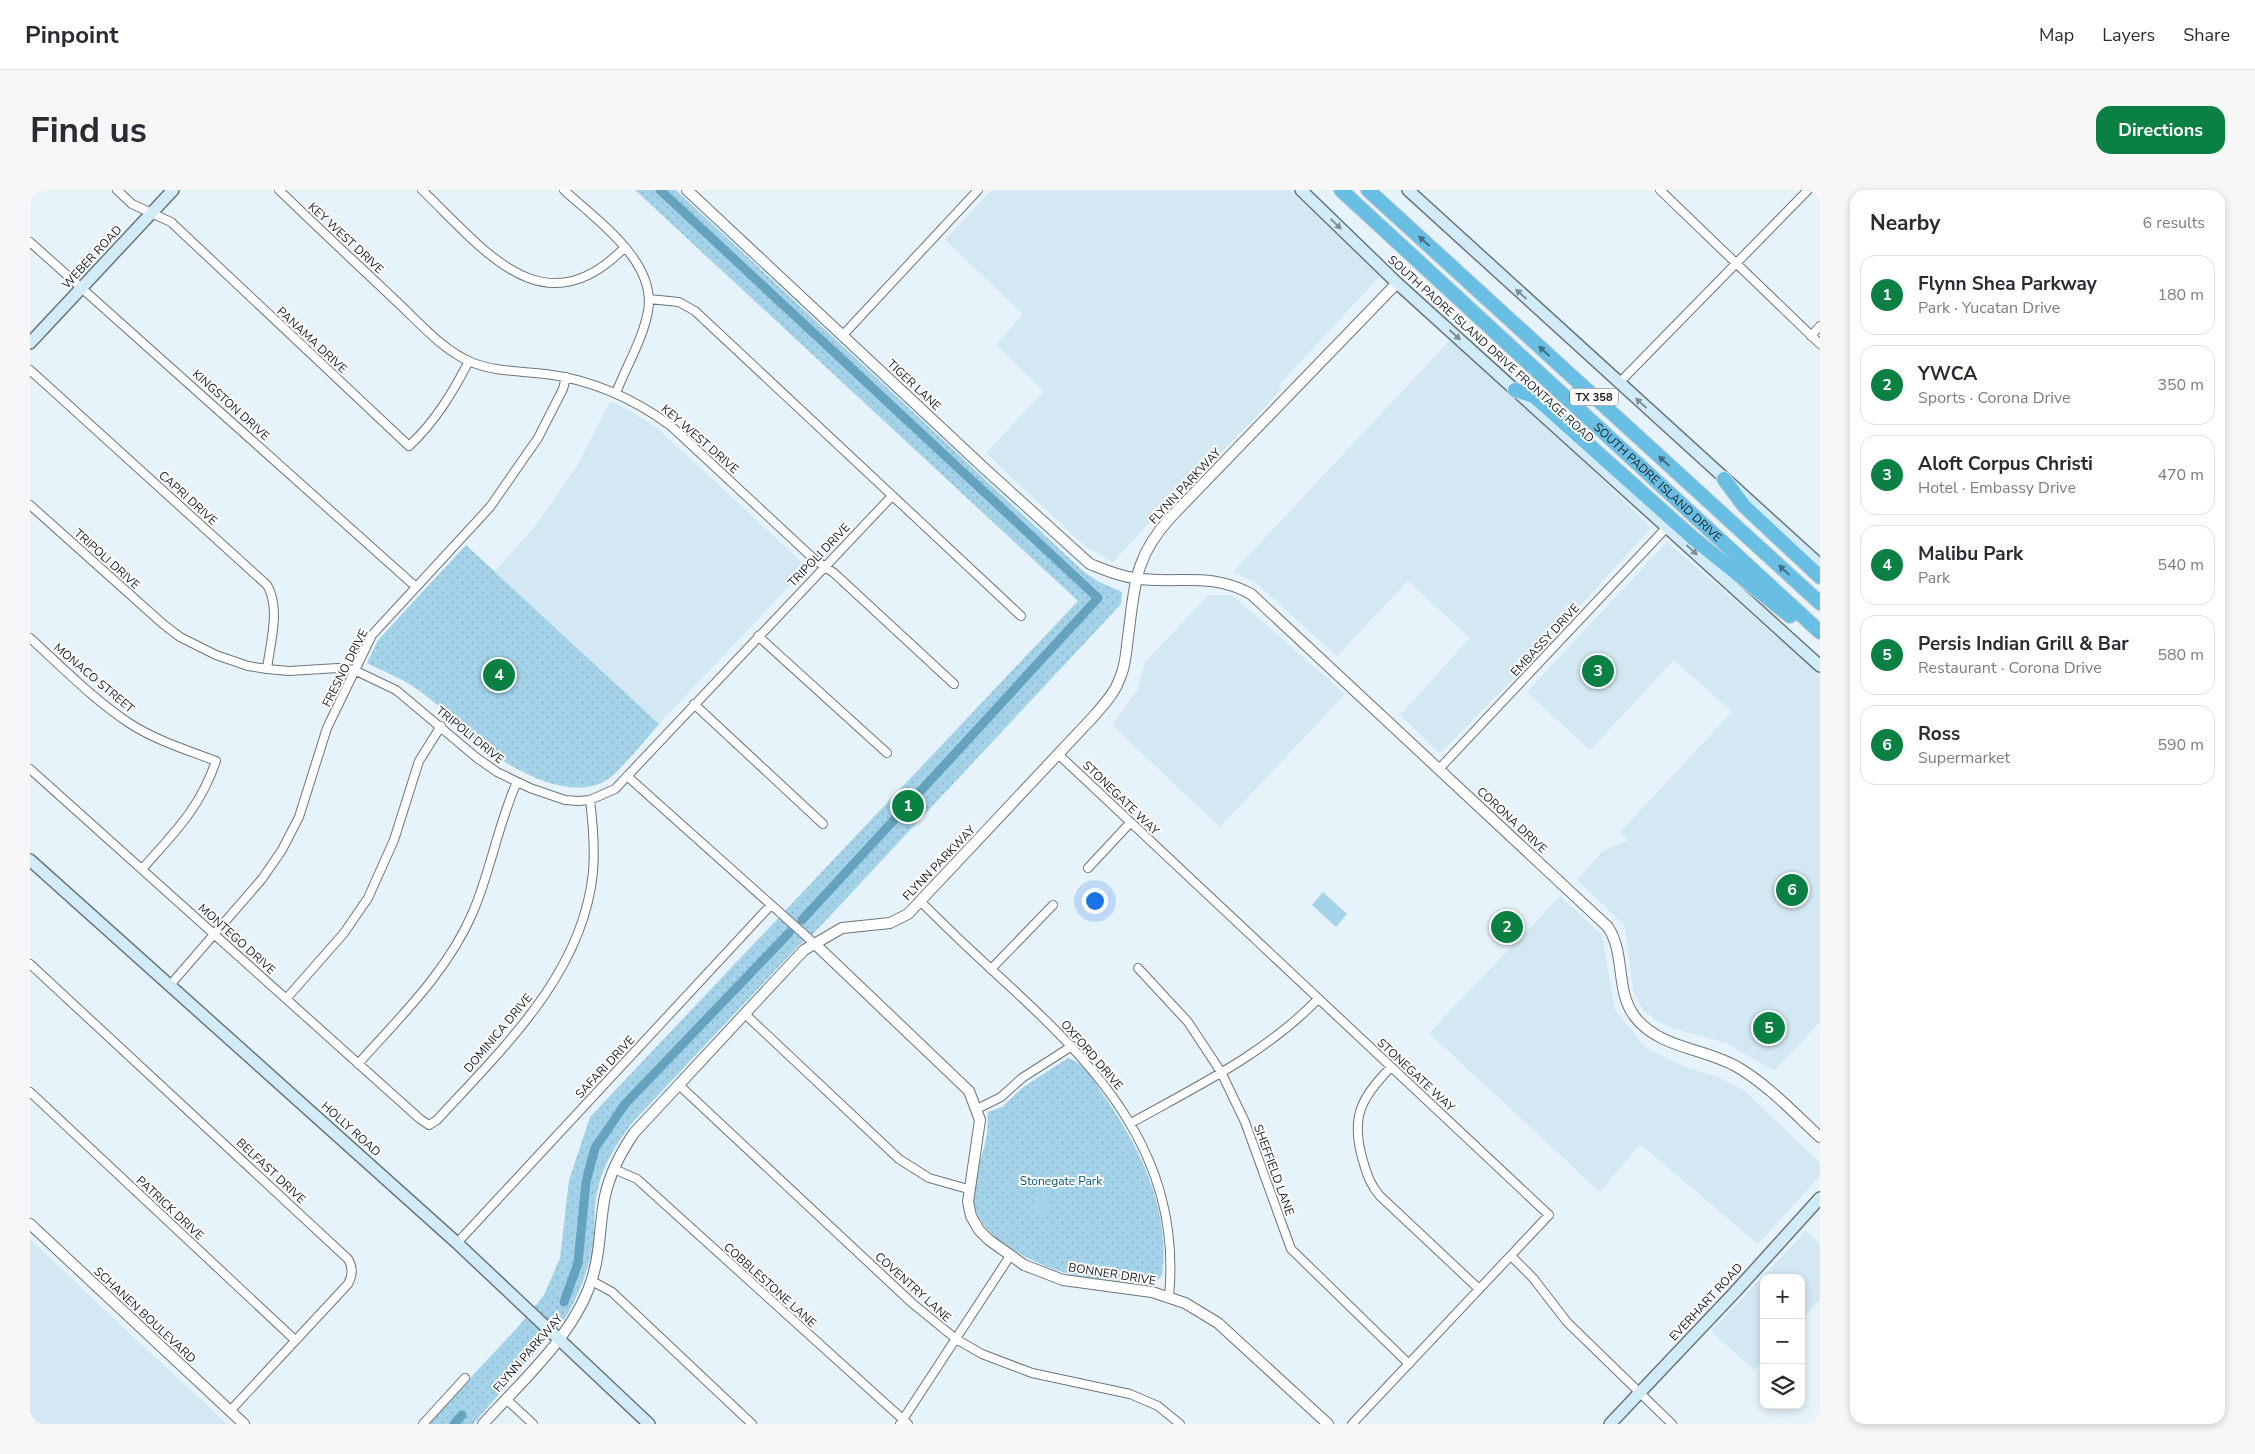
<!DOCTYPE html>
<html lang="en">
<head>
<meta charset="utf-8">
<style>
  body { margin:0; font-family:"Nunito Sans",sans-serif; background:#f7f7f7; color:#2b2b33 }
  .controls { position:absolute; right:15px; bottom:15px; display:grid; overflow:hidden; border-radius:10px; box-shadow:0 2px 8px #0003 }
  .controls button { width:45px; height:45px; display:grid; place-items:center; padding:0; border:0; border-bottom:1px solid #e1e1e2; background:#fff; color:#2b2b33; font:25px sans-serif }
  .you { position:absolute; left:1064px; top:710px; width:18px; height:18px; margin:-12px; border:4px solid #fff; border-radius:50%; background:#1a73e8; box-shadow:0 0 0 8px #1a73e833 }
  .badge { display:grid; place-items:center; width:32px; height:32px; border-radius:50%; background:#0b8043; color:#fff; font-size:16px; font-weight:700 }
  .pin { position:absolute; translate:-50% -50%; border:2px solid #fff; box-shadow:0 1px 5px #0006 }
  .list { margin:0; padding:0; list-style:none }
  h2 { display:flex; justify-content:space-between; align-items:center; height:65px; margin:0; padding:0 20px; font-size:21px }
  h2 small { font-size:16px; font-weight:400; color:#7c7c81 }
  .list li { display:grid; grid-template-columns:32px 1fr auto; gap:15px; align-items:center; box-sizing:border-box; height:80px; margin:0 10px 10px; padding:0 10px; border:1px solid #e1e1e2; border-radius:15px }
  .list b { display:block; font-size:19px; white-space:nowrap }
  .list p { margin:0; font-size:16px; white-space:nowrap; color:#7c7c81 }
  .list em { font-size:16px; font-style:normal; color:#7c7c81 }
  .icon { flex:none; width:28px; height:28px; fill:none; stroke:currentColor; stroke-width:2; stroke-linecap:round; stroke-linejoin:round }
  .map { position:relative; flex:none; width:1790px; height:1234px; overflow:hidden; border-radius:15px }
  header { display:flex; align-items:center; gap:30px; box-sizing:border-box; height:70px; padding:0 25px; background:#fff; border-bottom:1px solid #e1e1e2 }
  header strong { font-size:24px }
  nav { display:flex; gap:28px; margin-inline-start:auto; font-size:18px }
  .intro { display:flex; align-items:center; justify-content:space-between; box-sizing:border-box; height:120px; padding:0 30px }
  h1 { margin:0; font-size:35px }
  .button { padding:12px 22px; border-radius:15px; background:#0b8043; color:#fff; font-size:18px; font-weight:700 }
  main { display:flex; gap:30px; padding:0 30px }
  aside { flex:1; background:#fff; border-radius:15px; box-shadow:0 2px 8px #0003 }
  .map>svg:first-child { display:block }
  .built { fill:#d3e8f2 }
  .grass { fill:url(#grass-dots) }
  .pitch { fill:#a4d3e9 }
  .lines { fill:none; stroke-linecap:round; stroke-linejoin:round }
  .canal { stroke:#65a2bd; stroke-width:9 }
  .minor-casing { stroke:#6a767b; stroke-width:10 }
  .tertiary-casing { stroke:#6a767b; stroke-width:12 }
  .secondary-casing { stroke:#6a767b; stroke-width:14 }
  .motorway-casing { stroke:#d1d2d3; stroke-width:16 }
  .minor { stroke:#fff; stroke-width:8 }
  .tertiary { stroke:#fff; stroke-width:10 }
  .secondary { stroke:#d2ecf7; stroke-width:11 }
  .motorway { stroke:#68bee3; stroke-width:14 }
  .oneway { fill:#7f8f97 }
  .oneway2 { fill:#416e82 }
  .labels { text-anchor:middle; dominant-baseline:central; stroke-width:4; stroke-linejoin:round; paint-order:stroke }
  .shield { fill:#fefefe; stroke:#5e6163; stroke-width:1 }
  .shield-label { font-size:11px; font-weight:bold; fill:#1a1e21 }
  .street-label { font-size:12px; fill:#1a1e21; stroke:#fefefe }
  .park-label { font-size:12px; fill:#005772; stroke:#fefefe }
</style>
</head>
<body>
<header>
<strong>Pinpoint</strong>
<nav><a>Map</a><a>Layers</a><a>Share</a></nav>
</header>
<div class="intro"><h1>Find us</h1><a class="button">Directions</a></div>
<main>
<div class="map">
<svg width="1790" height="1234" viewBox="0 0 1790 1234">
  <defs>
    <pattern id="grass-dots" width="8" height="8" patternUnits="userSpaceOnUse" patternTransform="scale(1.25)"><rect width="8" height="8" fill="#a4d3e9"/><path d="M2 2h.1M6 6h.1" fill="none" stroke="#8db5c8" stroke-width="1.8" stroke-linecap="round"/></pattern>
  </defs>
  <rect width="100%" height="100%" fill="#e6f3fa"/>
  <path class="built" d="M962 0H1260L1350 86 1249 195 1251 198 1237 215 1144 312 1141 309 1083 372 1055 356 956 263 1014 201 966 155 993 124 915 50Z
    M1421 149 1520 238 1621 338 1484 488 1410 563 1370 525 1440 448 1378 391 1307 466 1226 393 1203 382Z
    M580 211 599 220 627 238 777 377 629 534 465 381 503 339 546 278Z
    M1637 352 1790 484V832L1744 881 1696 853 1645 839 1629 832 1613 820 1603 801 1595 736 1547 690 1573 661 1598 650 1590 642 1702 522 1644 470 1560 560 1497 502Z
    M1179 405H1202L1315 504 1190 637 1082 535 1107 501 1115 472Z
    M1530 706 1572 745 1585 820 1616 858 1652 876 1690 888 1715 901 1790 973V986L1728 1054 1610 954 1570 1002 1399 843Z
    M1776 1041 1790 1054V1110L1771 1130V1088H1734V1170L1724 1180 1681 1141Z
    M0 1049 84 1129 197 1234H0Z"/>
  <path class="grass" d="M605 0H646L1054 382 1069 392 1092 402 1091 414 784 743 769 755 602 933C587 953 574 973 568 998 564 1013 565 1028 564 1043 561 1074 551 1101 536 1127L443 1234H397L488 1137 514 1105 530 1068 539 990 560 927 1048 411Z
    M436 355 629 534C617 548 590 581 577 590 543 611 491 584 463 564 435 544 413 516 384 497 370 488 353 481 337 473L348 450Z
    M1038 868C1053 872 1064 891 1072 903 1109 955 1141 1019 1132 1085L1123 1095C1097 1091 1068 1091 1043 1085 1009 1076 954 1053 944 1015 939 993 954 966 957 944 958 937 957 929 958 922L972 917 992 898Z"/>
  <path class="pitch" d="M1293 702 1317 724 1306 737 1282 715Z
    M1015 996 1020 1024 1006 1026 1004 998Z"/>
  <g class="lines">
    <path class="canal" d="M630 0 1068 408 772 730
      M534 1112 548 1073 556 992 565 958 595 914 759 743
      M424 1234 432 1225"/>
    <defs>
      <path id="minor" d="M87 0 102 14 141 32 379 256C405 232 423 202 439 171
        M249 0C287 37 326 73 365 110 388 131 412 160 441 172 465 182 491 181 516 184 562 190 603 208 641 236L785 370 804 383 924 494
        M392 0C453 58 513 142 595 57
        M534 0C566 30 627 71 618 121 613 149 596 177 586 203
        M1630 0 1790 154
        M0 52 386 397
        M619 109 649 112 665 121 991 426
        M813 145 948 0
        M1781 146 1790 136
        M0 180 237 395C251 418 240 454 237 479
        M1589 193 1778 0
        M0 315 133 434 150 447 186 465 218 476 237 479 259 481 308 478 324 480 366 500 447 568 467 582 500 598 535 610 548 611 560 610 585 599 862 306
        M728 446 857 563
        M0 448C32 477 63 509 99 533 125 550 157 560 186 571 170 618 145 642 112 679
        M664 514 793 634
        M1029 565 1519 1025 1322 1234
        M0 579 390 929 399 935 407 930C472 859 553 784 563 682 565 658 563 634 560 610
        M1409 579 1637 337
        M597 586 785 754
        M1058 678 1100 633
        M891 712C914 735 938 758 962 780 1062 871 1153 960 1139 1107
        M0 774 318 1069C323 1077 323 1085 318 1094L200 1221
        M1108 778 1158 832 1191 882 1215 932 1261 1059 1379 1174
        M961 779 1023 715
        M141 794 232 689 252 660 269 627 297 538 342 445 460 317 508 248 533 199 536 187
        M256 809 314 743 338 708 364 650 389 571 411 536
        M715 824 869 969 899 988 938 999
        M328 874C370 827 418 781 443 722 461 680 468 634 487 592
        M1361 877C1331 908 1320 927 1333 971 1337 984 1340 995 1350 1006L1449 1099
        M649 895 882 1113 926 1149 952 1164 1002 1183 1100 1204 1128 1216 1150 1234
        M0 902 265 1150
        M947 919 971 907 992 888 1042 856
        M1101 933C1167 896 1235 864 1288 809
        M584 979 607 989 878 1234
        M427 1053 740 716
        M1481 1066 1503 1088 1537 1132 1642 1234
        M562 1091 582 1102 722 1234
        M476 1209 503 1234
        M393 1234 435 1188
        M870 1234 980 1066"/>
      <path id="tertiary" d="M657 0 954 278 1060 374C1075 380 1088 386 1104 388 1147 395 1179 381 1221 404L1578 737C1596 765 1585 801 1605 827 1630 859 1676 858 1709 878 1739 896 1765 924 1790 947
        M785 754 939 901 950 930 938 1012 941 1026 949 1040 959 1050 994 1075 1033 1090 1122 1102 1155 1113 1188 1133 1298 1234
        M0 1034 214 1234
        M453 1234C491 1192 543 1146 561 1092 571 1063 569 1035 575 1006 580 983 591 962 604 943L774 760 812 738 860 733 878 724 1064 526C1074 514 1085 503 1090 488 1096 475 1096 461 1098 447 1105 395 1104 367 1141 327L1367 93"/>
      <path id="secondary" d="M1271 0 1367 93 1790 476
        M1378 0 1790 375
        M0 153 143 0
        M0 670 427 1053 619 1234
        M1580 1234 1705 1102 1790 1008"/>
      <g id="motorway">
        <path id="s1" d="M1311 0 1790 442"/>
        <path d="M1338 0 1790 413"/>
        <path d="M1485 200 1504 206 1663 348 1760 426"/>
        <path d="M1694 289 1714 316 1790 387"/>
      </g>
    </defs>
    <use href="#minor" class="minor-casing"/>
    <use href="#tertiary" class="tertiary-casing"/>
    <use href="#secondary" class="secondary-casing"/>
    <use href="#motorway" class="motorway-casing"/>
    <use href="#minor" class="minor"/>
    <use href="#tertiary" class="tertiary"/>
    <use href="#secondary" class="secondary"/>
    <use href="#motorway" class="motorway"/>
  </g>
  <defs><path id="oneway-solid" d="M-6-.8H1V-3.2L6.5 0L1 3.2V.8H-6Z" transform="scale(1.25)"/></defs>
  <g class="oneway">
    <use href="#oneway-solid" transform="translate(1306 34) rotate(44)"/>
    <use href="#oneway-solid" transform="translate(1491 104) rotate(-138)"/>
    <use href="#oneway-solid" transform="translate(1425 145) rotate(42)"/>
    <use href="#oneway-solid" transform="translate(1611 213) rotate(-138)"/>
    <use href="#oneway-solid" transform="translate(1662 360) rotate(42)"/>
  </g>
  <g class="oneway2">
    <use href="#oneway-solid" transform="translate(1394 51) rotate(-138)"/>
    <use href="#oneway-solid" transform="translate(1514 161) rotate(-138)"/>
    <use href="#oneway-solid" transform="translate(1634 271) rotate(-138)"/>
    <use href="#oneway-solid" transform="translate(1754 380) rotate(-138)"/>
  </g>
  <g class="labels">
    <rect class="shield" x="1540" y="198.5" width="48" height="17" rx="4"/>
    <g class="shield-label">
      <text x="1564" y="207">TX 358</text>
    </g>
    <g class="street-label">
      <text transform="translate(316 48) rotate(43)">KEY WEST DRIVE</text>
      <text transform="translate(62 67) rotate(-47)">WEBER ROAD</text>
      <text transform="translate(282 150) rotate(43)">PANAMA DRIVE</text>
      <text transform="translate(1461 159) rotate(42)">SOUTH PADRE ISLAND DRIVE FRONTAGE ROAD</text>
      <text transform="translate(884 195) rotate(43)">TIGER LANE</text>
      <text transform="translate(201 215) rotate(42)">KINGSTON DRIVE</text>
      <text transform="translate(670 249) rotate(41)">KEY WEST DRIVE</text>
      <text stroke="none"><textPath href="#s1" startOffset="431">SOUTH PADRE ISLAND DRIVE</textPath></text>
      <text transform="translate(1155 296) rotate(-47)">FLYNN PARKWAY</text>
      <text transform="translate(158 308) rotate(42)">CAPRI DRIVE</text>
      <text transform="translate(789 365) rotate(-46)">TRIPOLI DRIVE</text>
      <text transform="translate(77 369) rotate(42)">TRIPOLI DRIVE</text>
      <text transform="translate(1515 450) rotate(-47)">EMBASSY DRIVE</text>
      <text transform="translate(315 478) rotate(-63)">FRESNO DRIVE</text>
      <text transform="translate(64 488) rotate(40)">MONACO STREET</text>
      <text transform="translate(440 545) rotate(39)">TRIPOLI DRIVE</text>
      <text transform="translate(1091 608) rotate(44)">STONEGATE WAY</text>
      <text transform="translate(1482 630) rotate(43)">CORONA DRIVE</text>
      <text transform="translate(909 673) rotate(-46)">FLYNN PARKWAY</text>
      <text transform="translate(207 749) rotate(42)">MONTEGO DRIVE</text>
      <text transform="translate(468 843) rotate(-50)">DOMINICA DRIVE</text>
      <text transform="translate(1062 865) rotate(49)">OXFORD DRIVE</text>
      <text transform="translate(575 877) rotate(-47)">SAFARI DRIVE</text>
      <text transform="translate(1386 885) rotate(43)">STONEGATE WAY</text>
      <text transform="translate(321 939) rotate(42)">HOLLY ROAD</text>
      <text transform="translate(1244 980) rotate(70)">SHEFFIELD LANE</text>
      <text transform="translate(241 981) rotate(43)">BELFAST DRIVE</text>
      <text transform="translate(140 1018) rotate(43)">PATRICK DRIVE</text>
      <text transform="translate(1082 1084) rotate(9)">BONNER DRIVE</text>
      <text transform="translate(740 1095) rotate(42)">COBBLESTONE LANE</text>
      <text transform="translate(883 1097) rotate(42)">COVENTRY LANE</text>
      <text transform="translate(1676 1112) rotate(-47)">EVERHART ROAD</text>
      <text transform="translate(115 1125) rotate(43)">SCHANEN BOULEVARD</text>
      <text transform="translate(498 1163) rotate(-49)">FLYNN PARKWAY</text>
    </g>
    <g class="park-label">
      <text x="1031" y="991">Stonegate Park</text>
    </g>
  </g>
</svg>
<div class="controls">
<button>+</button>
<button>−</button>
<button><svg class="icon" aria-label="layers" viewBox="0 0 24 24"><path d="M12 4l9 5-9 5-9-5zM3 14l9 5 9-5"/></svg></button>
</div>
<div class="you"></div>
<div class="pin badge" style="left:878px;top:616px">1</div>
<div class="pin badge" style="left:1477px;top:737px">2</div>
<div class="pin badge" style="left:1568px;top:481px">3</div>
<div class="pin badge" style="left:469px;top:485px">4</div>
<div class="pin badge" style="left:1739px;top:838px">5</div>
<div class="pin badge" style="left:1762px;top:700px">6</div>
</div>
<aside>
<h2>Nearby<small>6 results</small></h2>
<ul class="list">
<li><span class="badge">1</span><div><b>Flynn Shea Parkway</b><p>Park · Yucatan Drive</p></div><em>180 m</em></li>
<li><span class="badge">2</span><div><b>YWCA</b><p>Sports · Corona Drive</p></div><em>350 m</em></li>
<li><span class="badge">3</span><div><b>Aloft Corpus Christi</b><p>Hotel · Embassy Drive</p></div><em>470 m</em></li>
<li><span class="badge">4</span><div><b>Malibu Park</b><p>Park</p></div><em>540 m</em></li>
<li><span class="badge">5</span><div><b>Persis Indian Grill &amp; Bar</b><p>Restaurant · Corona Drive</p></div><em>580 m</em></li>
<li><span class="badge">6</span><div><b>Ross</b><p>Supermarket</p></div><em>590 m</em></li>
</ul>
</aside>
</main>
</body>
</html>
